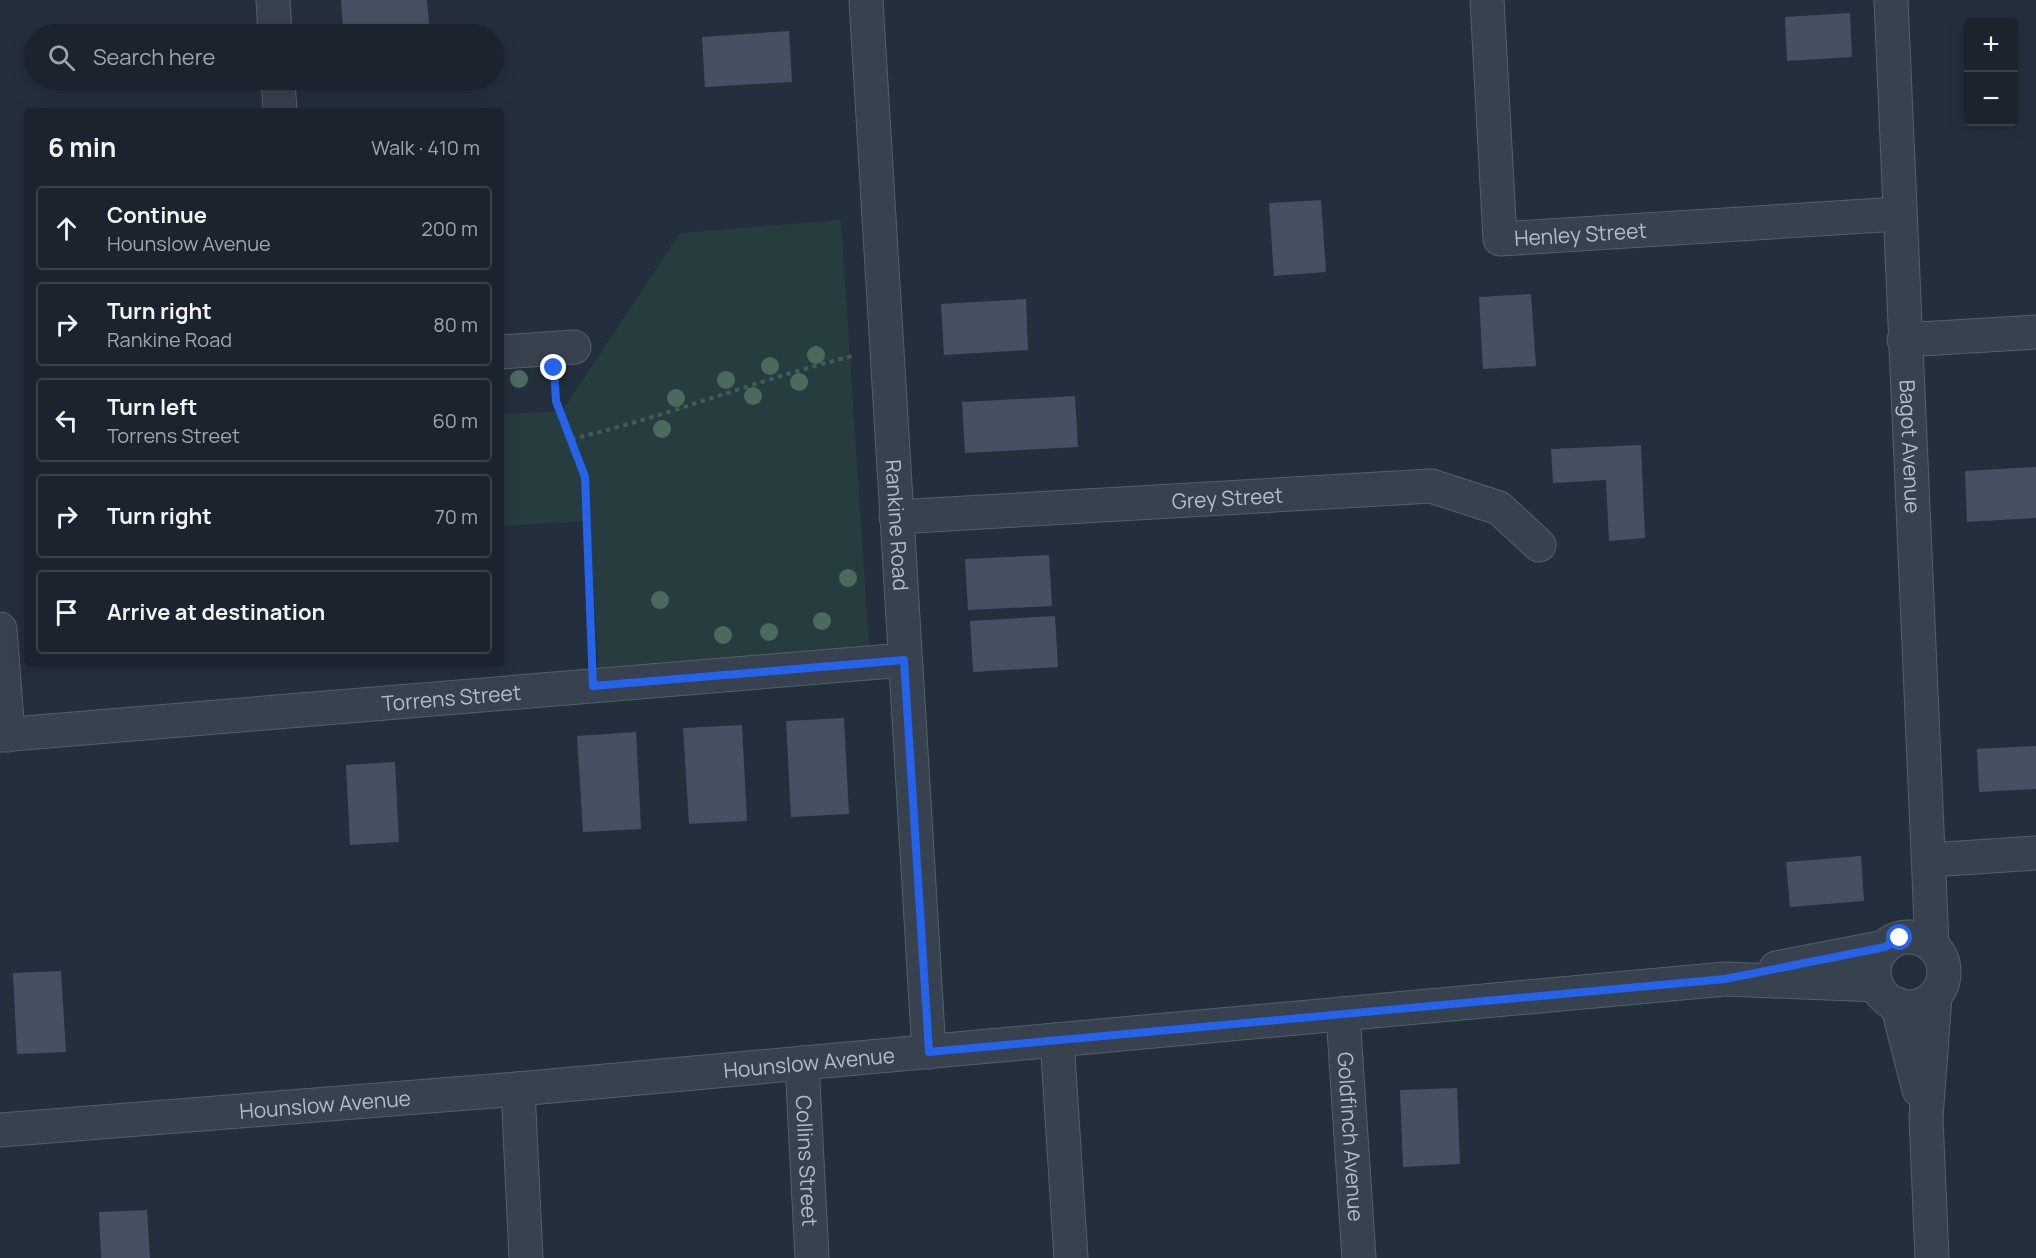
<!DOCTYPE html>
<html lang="en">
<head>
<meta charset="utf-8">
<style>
  body { margin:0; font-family:Manrope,sans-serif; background:#242b36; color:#f1f3f6 }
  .controls { position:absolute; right:18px; top:18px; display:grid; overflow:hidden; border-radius:6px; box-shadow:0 3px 15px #0003 }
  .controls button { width:54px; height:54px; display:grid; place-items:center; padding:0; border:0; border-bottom:2px solid #39404a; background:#1b232e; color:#f1f3f6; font:30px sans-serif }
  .stop { position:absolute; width:18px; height:18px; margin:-14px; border:4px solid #2563eb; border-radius:50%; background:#fff }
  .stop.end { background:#2563eb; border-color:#fff; box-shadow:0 2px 6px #0008 }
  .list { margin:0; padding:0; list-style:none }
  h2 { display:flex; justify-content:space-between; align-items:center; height:78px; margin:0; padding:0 24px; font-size:26px }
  h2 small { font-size:20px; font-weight:400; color:#a0a4aa }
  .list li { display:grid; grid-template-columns:39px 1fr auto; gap:18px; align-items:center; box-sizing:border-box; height:84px; margin:0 12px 12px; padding:0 12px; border:2px solid #39404a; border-radius:6px }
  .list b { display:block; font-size:22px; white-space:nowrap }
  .list p { margin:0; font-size:20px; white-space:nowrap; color:#a0a4aa }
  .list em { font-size:20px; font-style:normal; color:#a0a4aa }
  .icon { flex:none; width:33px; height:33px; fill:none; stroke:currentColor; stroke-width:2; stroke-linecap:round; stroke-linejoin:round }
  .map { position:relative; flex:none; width:2036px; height:1258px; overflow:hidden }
  .search { position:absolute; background:#1b232e; box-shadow:0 3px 15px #0003; left:24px; top:24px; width:480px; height:66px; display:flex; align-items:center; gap:15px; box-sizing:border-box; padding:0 21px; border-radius:33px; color:#a0a4aa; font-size:22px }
  .panel { position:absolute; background:#1b232e; box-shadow:0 3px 15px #0003; left:24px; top:108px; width:480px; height:558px; border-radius:6px }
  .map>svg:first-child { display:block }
  .green { fill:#263c3f }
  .building { fill:#455162 }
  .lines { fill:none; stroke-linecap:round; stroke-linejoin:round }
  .minor-casing { stroke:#565f6c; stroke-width:35 }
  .path { stroke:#44595c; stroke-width:4; stroke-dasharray:4.5 4.5; stroke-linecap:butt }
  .minor { stroke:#38414e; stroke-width:33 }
  .tree { fill:#4b6a5d }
  .route { stroke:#2563eb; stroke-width:8 }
  .labels { text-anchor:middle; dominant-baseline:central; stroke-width:6; stroke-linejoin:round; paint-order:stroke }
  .street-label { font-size:21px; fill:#b4bcc9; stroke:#1d2633 }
</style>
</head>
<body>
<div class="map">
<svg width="2036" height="1258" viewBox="0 0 2036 1258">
  <rect width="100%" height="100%" fill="#242f3e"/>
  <path class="green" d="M841 220 869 646 598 669 590 521 501 526V414L562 411 680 233Z"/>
  <path class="building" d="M341 0H427L429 24 343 29Z
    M1850 13 1852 57 1787 61 1785 17Z
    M789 31 792 82 705 87 702 37Z
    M1321 200 1326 272 1274 276 1269 203Z
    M1531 294 1536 366 1483 369 1479 297Z
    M1026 299 1028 350 944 355 941 304Z
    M1075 396 1078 447 965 453 962 402Z
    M1641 445 1645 538 1609 541 1606 480 1553 483 1551 449Z
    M2036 467V518L1967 522 1965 471Z
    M1049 555 1052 606 968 610 965 559Z
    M1055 616 1058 667 973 672 970 621Z
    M844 718 849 814 791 817 786 721Z
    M742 725 747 821 689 824 683 728Z
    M636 732 641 829 583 832 577 736Z
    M2036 746V789L1979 792 1977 749Z
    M395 762 399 842 350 845 346 765Z
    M1861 856 1864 901 1790 907 1786 862Z
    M61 971 66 1052 17 1054 13 973Z
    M1457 1088 1460 1164 1403 1167 1400 1090Z
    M147 1210 150 1258H101L99 1212Z"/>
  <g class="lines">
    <defs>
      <g id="minor">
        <path d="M273 0 275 34"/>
        <path id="s1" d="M866 0 929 1052"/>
        <path id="s2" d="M1487 0 1500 239 1899 214"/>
        <path id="s3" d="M1891 0 1932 945"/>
        <path d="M278 80 280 111"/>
        <path d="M1904 340 2036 332"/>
        <path d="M501 352 574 347"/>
        <path id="s4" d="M896 517 1431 486 1499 508 1539 545"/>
        <path d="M0 629 8 735"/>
        <path id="s5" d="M0 735 904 660"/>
        <path d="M1930 860 2036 853"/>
        <circle cx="1909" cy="972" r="35"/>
        <path d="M1776 968 1885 947"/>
        <path d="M1897 1004 1919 1090"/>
        <path id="s6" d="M1343 1014 1359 1258"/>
        <path d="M1057 1040 1071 1258"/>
        <path id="s7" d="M802 1063 812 1258"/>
        <path d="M518 1089 526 1258"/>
        <path id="s8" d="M0 1130 518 1089 1725 979 1877 985"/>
        <path d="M1932 1258 1926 1118 1935 996"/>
      </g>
    </defs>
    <use href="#minor" class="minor-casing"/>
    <path class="path" d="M554 380 556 401 585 477 591 652
      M571 439C667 417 758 379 853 356"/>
    <use href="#minor" class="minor"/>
  </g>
  <g class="tree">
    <circle cx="816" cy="355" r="9"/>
    <circle cx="770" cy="366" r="9"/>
    <circle cx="519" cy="379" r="9"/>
    <circle cx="726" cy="380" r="9"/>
    <circle cx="799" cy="382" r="9"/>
    <circle cx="753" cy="396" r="9"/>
    <circle cx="676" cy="398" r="9"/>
    <circle cx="662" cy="429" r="9"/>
    <circle cx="848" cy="578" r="9"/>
    <circle cx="660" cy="600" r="9"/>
    <circle cx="822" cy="621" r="9"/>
    <circle cx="769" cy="632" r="9"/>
    <circle cx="723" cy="635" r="9"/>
  </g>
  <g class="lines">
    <path class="route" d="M554 368 556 401 585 477 593 686 904 660 929 1052 1725 979 1885 947 1900 938"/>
  </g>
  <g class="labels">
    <g class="street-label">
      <text stroke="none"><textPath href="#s2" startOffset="320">Henley Street</textPath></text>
      <text stroke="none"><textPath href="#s3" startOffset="447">Bagot Avenue</textPath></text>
      <text stroke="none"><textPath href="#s4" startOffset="332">Grey Street</textPath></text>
      <text stroke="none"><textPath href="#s1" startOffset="526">Rankine Road</textPath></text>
      <text stroke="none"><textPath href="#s5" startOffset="453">Torrens Street</textPath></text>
      <text stroke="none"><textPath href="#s8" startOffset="812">Hounslow Avenue</textPath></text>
      <text stroke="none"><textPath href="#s8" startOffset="326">Hounslow Avenue</textPath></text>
      <text stroke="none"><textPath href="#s6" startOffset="123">Goldfinch Avenue</textPath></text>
      <text stroke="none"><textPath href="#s7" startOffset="98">Collins Street</textPath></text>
    </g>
  </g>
</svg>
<div class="controls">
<button>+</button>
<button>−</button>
</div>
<div class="stop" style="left:1900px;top:938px"></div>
<div class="stop end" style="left:554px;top:368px"></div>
<div class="search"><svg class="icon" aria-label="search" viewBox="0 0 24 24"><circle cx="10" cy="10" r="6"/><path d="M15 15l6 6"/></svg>Search here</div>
<section class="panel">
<h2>6 min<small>Walk · 410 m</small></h2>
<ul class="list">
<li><svg class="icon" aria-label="ahead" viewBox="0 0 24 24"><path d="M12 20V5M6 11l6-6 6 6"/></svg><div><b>Continue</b><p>Hounslow Avenue</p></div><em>200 m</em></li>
<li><svg class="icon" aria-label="right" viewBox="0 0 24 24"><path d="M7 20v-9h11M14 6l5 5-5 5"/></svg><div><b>Turn right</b><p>Rankine Road</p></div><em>80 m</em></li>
<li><svg class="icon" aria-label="left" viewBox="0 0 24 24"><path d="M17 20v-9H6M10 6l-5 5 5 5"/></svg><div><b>Turn left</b><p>Torrens Street</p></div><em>60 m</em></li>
<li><svg class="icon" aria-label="right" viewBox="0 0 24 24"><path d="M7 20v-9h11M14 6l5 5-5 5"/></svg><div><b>Turn right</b></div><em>70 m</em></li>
<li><svg class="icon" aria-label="arrive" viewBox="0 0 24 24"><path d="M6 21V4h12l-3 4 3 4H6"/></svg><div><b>Arrive at destination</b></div></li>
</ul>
</section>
</div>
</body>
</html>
